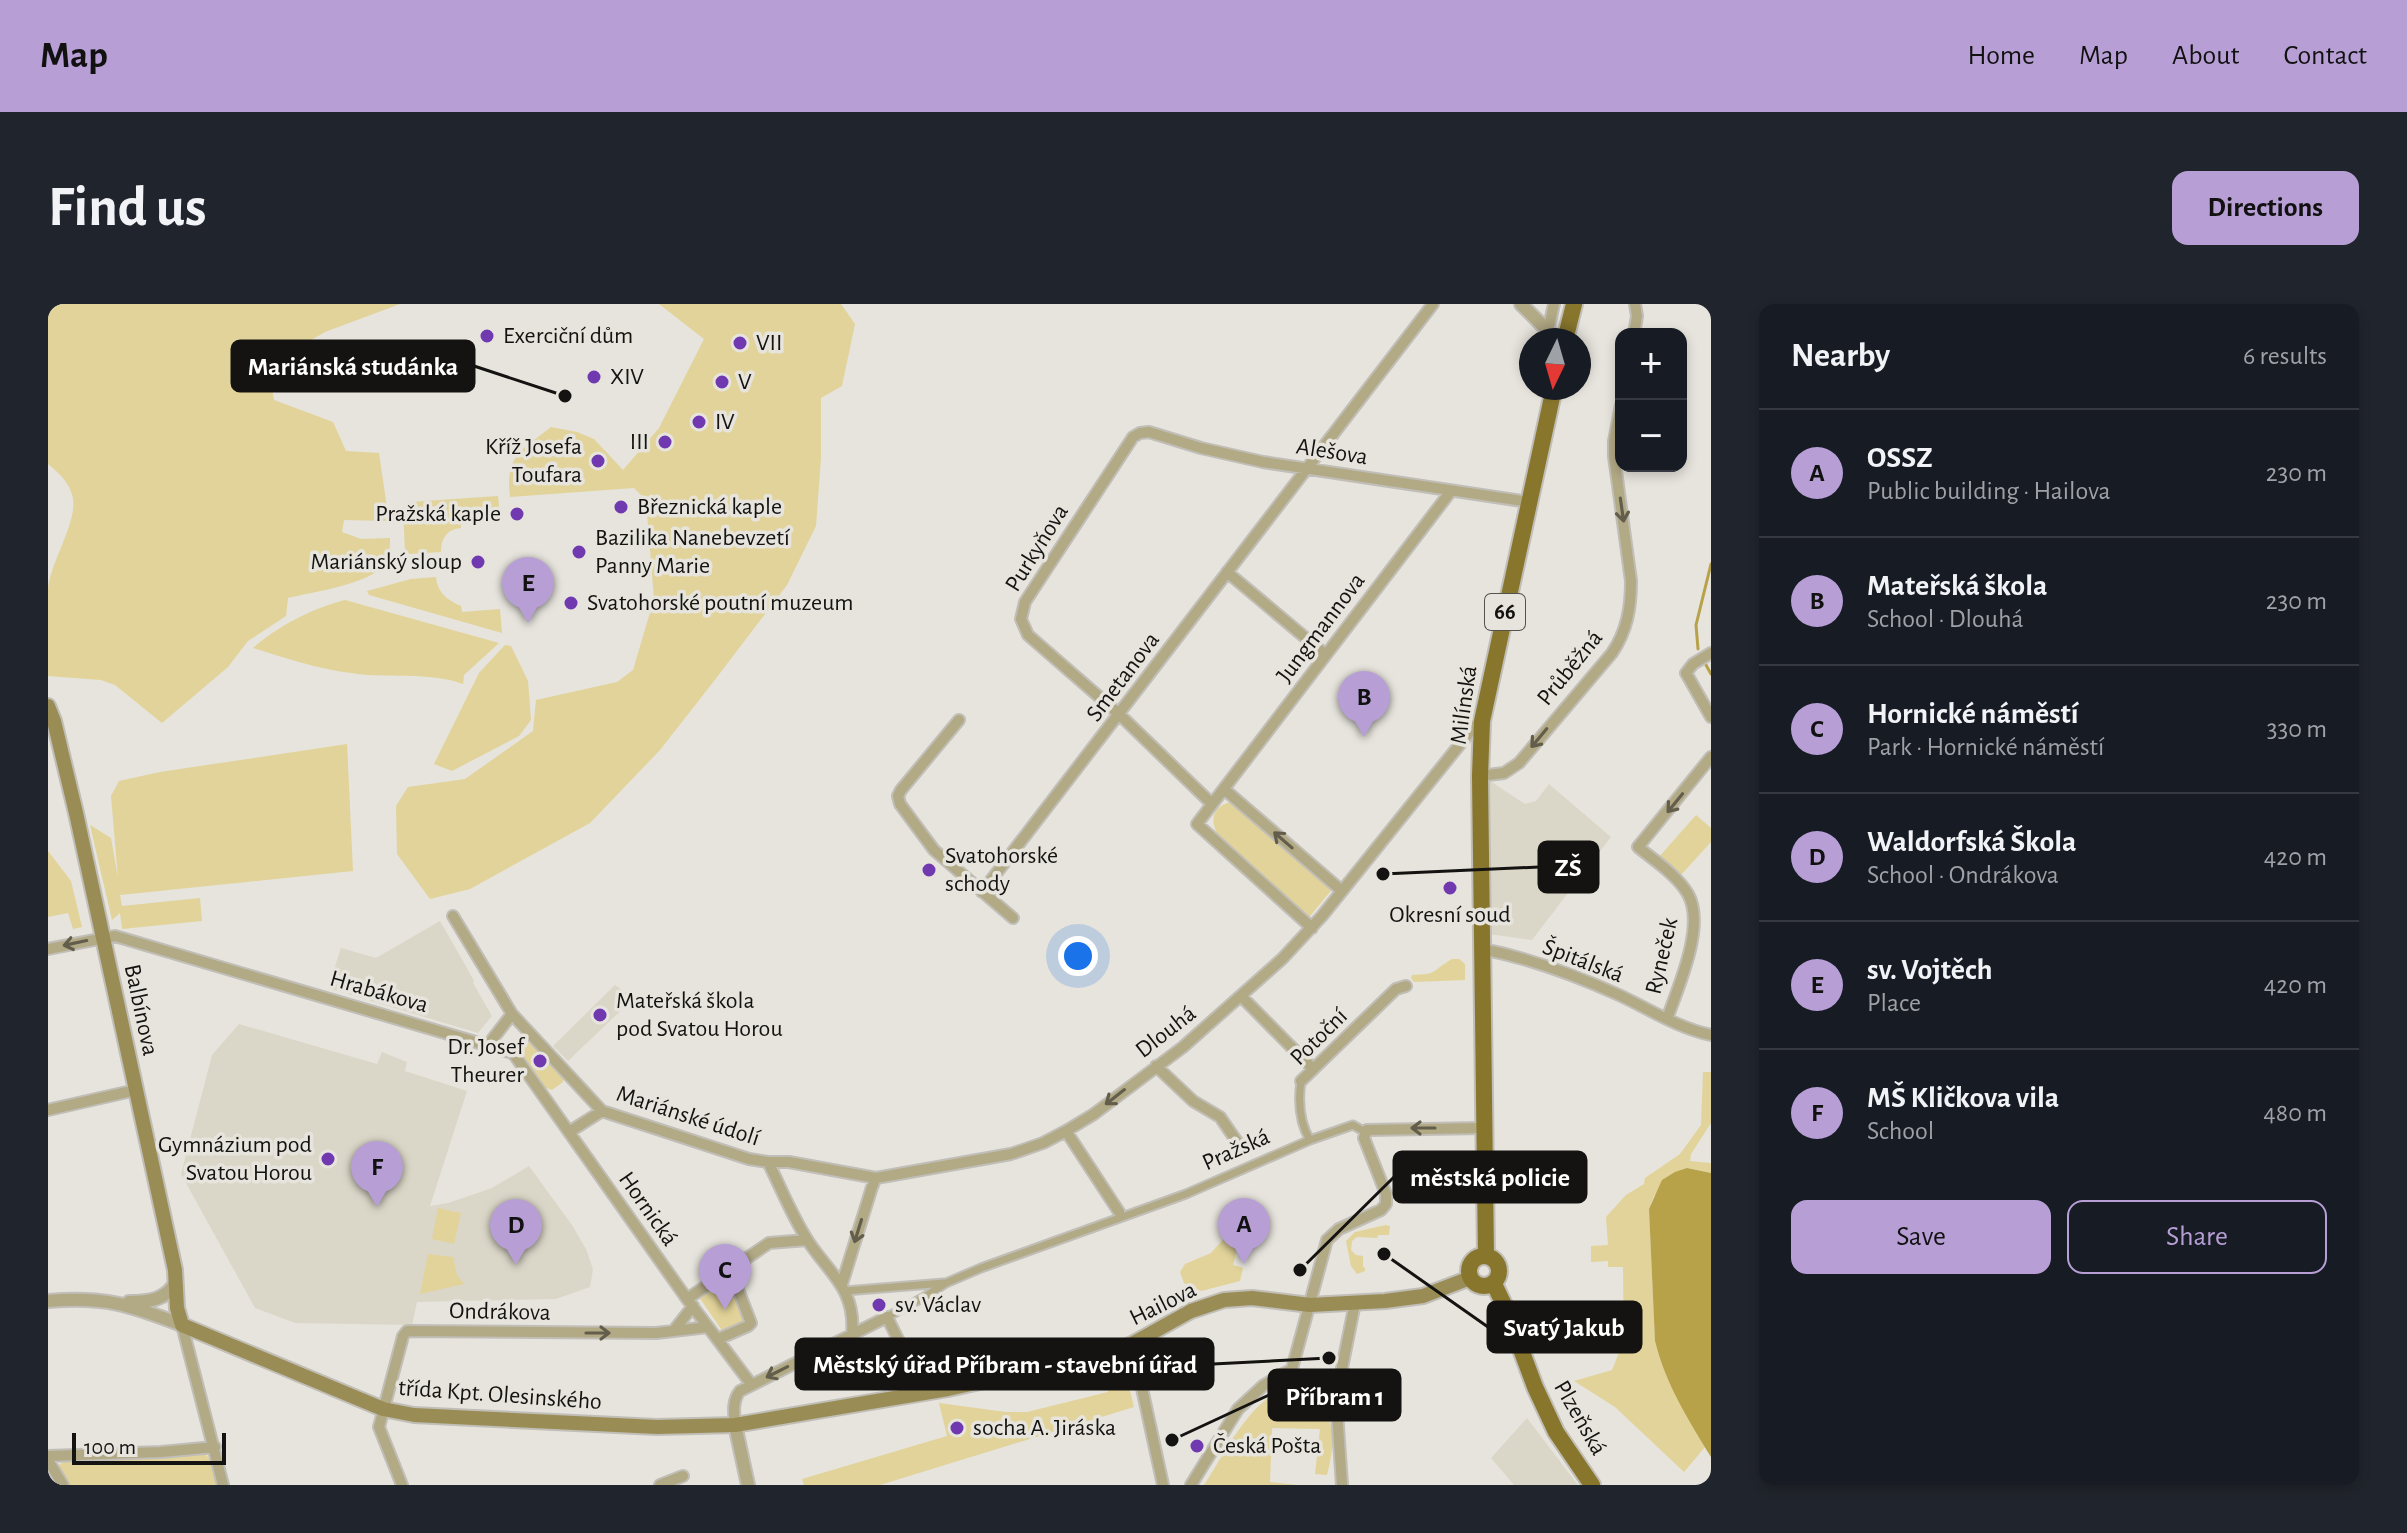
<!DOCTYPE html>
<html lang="en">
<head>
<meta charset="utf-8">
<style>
  body { margin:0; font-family:"Alegreya Sans",sans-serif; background:#20242c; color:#f1f3f6 }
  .controls { position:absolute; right:24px; top:24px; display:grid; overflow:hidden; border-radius:16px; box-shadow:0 4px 12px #0003 }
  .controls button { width:72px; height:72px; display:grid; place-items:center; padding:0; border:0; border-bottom:2px solid #363941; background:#171b24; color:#f1f3f6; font:40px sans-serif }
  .compass { position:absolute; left:1471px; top:24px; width:72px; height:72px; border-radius:50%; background:#171b24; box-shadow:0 4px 12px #0003; rotate:185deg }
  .scale { position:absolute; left:24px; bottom:20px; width:154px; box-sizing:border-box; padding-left:8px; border:4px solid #141311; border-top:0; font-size:22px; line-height:28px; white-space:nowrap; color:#141311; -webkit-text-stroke:6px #e6e4dc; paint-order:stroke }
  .you { position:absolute; left:1030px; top:652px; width:28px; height:28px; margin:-20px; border:6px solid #fff; border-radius:50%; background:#1a73e8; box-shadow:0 0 0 12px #1a73e833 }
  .badge { display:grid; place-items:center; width:52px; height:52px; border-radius:50%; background:#b79fd6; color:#111; font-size:26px; font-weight:700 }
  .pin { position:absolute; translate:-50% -66px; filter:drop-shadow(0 2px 4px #0008) }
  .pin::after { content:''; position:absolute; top:42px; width:28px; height:24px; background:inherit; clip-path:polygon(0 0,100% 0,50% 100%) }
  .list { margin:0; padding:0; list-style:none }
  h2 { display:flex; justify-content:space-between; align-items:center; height:104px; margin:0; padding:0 32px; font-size:34px }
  h2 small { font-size:26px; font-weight:400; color:#9ea1a6 }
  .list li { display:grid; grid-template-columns:52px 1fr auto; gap:24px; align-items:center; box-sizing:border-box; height:128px; padding:0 32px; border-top:2px solid #363941 }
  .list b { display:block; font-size:30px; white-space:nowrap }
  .list p { margin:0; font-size:26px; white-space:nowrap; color:#9ea1a6 }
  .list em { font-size:26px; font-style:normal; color:#9ea1a6 }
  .actions { display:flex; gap:16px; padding:24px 32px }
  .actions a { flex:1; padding:18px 0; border:2px solid #b79fd6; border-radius:16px; text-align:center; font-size:28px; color:#b79fd6 }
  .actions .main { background:#b79fd6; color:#111 }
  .map { position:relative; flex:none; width:1663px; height:1181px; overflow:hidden; border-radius:16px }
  header { display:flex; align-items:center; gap:48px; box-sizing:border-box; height:112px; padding:0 40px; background:#b79fd6; color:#111 }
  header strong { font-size:38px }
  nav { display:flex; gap:44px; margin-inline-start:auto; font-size:28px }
  .intro { display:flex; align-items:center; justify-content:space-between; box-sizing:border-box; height:192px; padding:0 48px }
  h1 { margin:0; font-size:56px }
  .button { padding:20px 36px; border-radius:16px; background:#b79fd6; color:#111; font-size:28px; font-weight:700 }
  main { display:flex; gap:48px; padding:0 48px }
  aside { flex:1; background:#171b24; border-radius:16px; box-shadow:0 4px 12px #0003 }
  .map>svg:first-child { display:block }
  .built { fill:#dbd7c8 }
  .green { fill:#e1d399 }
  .water { fill:#b7a149 }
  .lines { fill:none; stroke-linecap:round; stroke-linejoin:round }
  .stream { stroke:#b7a149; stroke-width:3 }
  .pedestrian-casing { stroke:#c0beb7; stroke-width:11 }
  .minor-casing { stroke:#c0beb7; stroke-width:14 }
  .tertiary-casing { stroke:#c0beb7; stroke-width:16 }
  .secondary-casing { stroke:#c0beb7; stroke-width:18 }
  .primary-casing { stroke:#c0beb7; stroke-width:20 }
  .pedestrian { stroke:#b2a985; stroke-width:7 }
  .minor { stroke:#b2a985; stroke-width:10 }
  .tertiary { stroke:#b2a985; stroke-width:12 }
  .secondary { stroke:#9a8c55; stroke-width:14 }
  .primary { stroke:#88762d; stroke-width:16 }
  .oneway { stroke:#635e4b }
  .poi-dot { fill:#7039b0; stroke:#e6e4dc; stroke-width:3 }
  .labels { text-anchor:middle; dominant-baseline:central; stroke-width:7; stroke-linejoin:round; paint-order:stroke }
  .shield { fill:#e6e4dc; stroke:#53524e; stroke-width:2 }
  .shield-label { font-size:22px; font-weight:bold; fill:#141311 }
  .poi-label { font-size:24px; fill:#141311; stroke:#e6e4dc; text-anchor:start }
  .street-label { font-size:24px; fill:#141311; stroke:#e6e4dc }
  .leader { fill:none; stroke:#141311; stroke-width:3 }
  .callout-dot { fill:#141311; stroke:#e6e4dc; stroke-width:3 }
  .callout { fill:#141311; stroke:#141311; stroke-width:3 }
  .callout-label { font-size:26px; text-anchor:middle; font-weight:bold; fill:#fff }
</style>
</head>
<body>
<header>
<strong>Map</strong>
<nav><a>Home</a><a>Map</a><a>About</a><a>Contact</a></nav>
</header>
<div class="intro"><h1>Find us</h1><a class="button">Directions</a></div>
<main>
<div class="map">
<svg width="1663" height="1181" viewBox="0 0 1663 1181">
  <rect width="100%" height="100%" fill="#e6e4dc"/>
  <path class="built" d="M1439 475 1477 500 1488 497 1501 480 1563 533 1484 636 1441 630Z
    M392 617 415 657 426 677 425 679 444 712 430 729 280 684 293 644 328 654Z
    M567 681 586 694 520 757 505 742Z
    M191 720 329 760 334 748 359 758 357 767 419 787 382 902 400 899 444 884 481 862 524 921 538 945 545 965 542 983 508 995 369 998 364 1021 247 1019 207 1004 133 870 164 751Z
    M1479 1114 1530 1181H1466L1443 1154Z"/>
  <path class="green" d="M0 0H352L277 28 220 61 226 96 285 118 298 147 331 149 341 217 296 216 294 228 313 235 342 234C342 243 342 252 337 260 323 280 264 288 240 294L238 312 200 337 180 363 114 419 67 381 53 376 0 372C0 343 0 312 0 284 3 258 29 218 25 195 23 180 11 169 0 160Z
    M611 0H793L807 20 794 82 773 94V154L768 222 739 281 666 377 612 446 542 519 422 585 382 595 349 550 348 502 360 483 417 475 485 427 488 396 569 378 585 366 606 295 598 196 586 184 462 193C457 151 473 147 503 123L529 128 546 135 575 166 611 124 656 35Z
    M450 192 452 212 413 215V224C399 225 393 234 393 248L361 250 357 248 355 204 363 198Z
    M388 273C389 288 399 296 413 302L414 308 452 305 454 329 321 291 319 287 363 275Z
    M297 296 451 339 416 371 415 380C380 367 340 375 303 369 269 365 237 354 205 344 230 322 265 304 297 296Z
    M457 341 463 342 480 377 483 416 471 432 404 467 386 460 431 369Z
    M299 440 305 567 72 591 74 602 152 594 154 617 74 625 72 609 64 616 42 521 63 534 70 574 63 492 71 477 112 468Z
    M1183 498 1191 500 1286 583 1258 617 1175 539C1163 523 1159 504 1183 498Z
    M1648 511 1663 524V538L1632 572 1611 553Z
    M0 547 23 577 34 623 25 625 20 609 0 613Z
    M1404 655H1411L1417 660V676L1366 678 1363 674 1364 671C1391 670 1382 668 1404 655Z
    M480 739 486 740 516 772 515 778 504 786 498 784 474 750 476 741Z
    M1655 768H1663V819L1643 850 1642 857 1663 859V869L1639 864 1606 892 1601 905 1607 1037C1616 1076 1638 1109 1657 1143L1636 1168 1567 1103 1526 1077 1564 1066 1576 1036 1575 963H1560V957L1543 958V942L1560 941 1558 913 1578 891 1596 880 1597 874 1632 850 1653 821Z
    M390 904 413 909 406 940 384 935Z
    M1198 910 1185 961 1195 964 1192 977 1153 987 1136 979 1132 968 1137 960 1163 949Z
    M1338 921 1342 922 1341 931H1330L1329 934 1309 933 1304 937 1303 946 1308 951 1315 952V963L1317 964V967L1309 970 1303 962 1298 937 1307 928Z
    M380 950 405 953 409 971 416 980 372 990Z
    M681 976 699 1018 675 1028 651 993Z
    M1073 1071 1079 1075 1086 1103 832 1181H756L754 1175 899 1132 891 1099 958 1108H979L1060 1088 1057 1075Z
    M1253 1080 1260 1081 1278 1094C1277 1105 1280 1110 1282 1119 1287 1136 1283 1155 1279 1171L1267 1170 1272 1125 1224 1124 1222 1178 1249 1181H1156C1180 1145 1205 1086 1253 1080Z
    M156 1149 166 1159 171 1181H19L10 1162 16 1157Z"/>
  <path class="water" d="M1639 864 1663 869V1153C1641 1117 1617 1079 1607 1037L1601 905 1614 876 1627 868Z"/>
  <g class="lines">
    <path class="stream" d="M1650 345 1648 321 1663 260
      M1658 361 1663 370"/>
    <defs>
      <path id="pedestrian" d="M1253 777C1250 798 1251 818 1262 836
        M797 987 896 979
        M839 1013 878 992 898 979 933 964 1138 890 1262 836 1305 821 1317 828"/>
      <path id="minor" d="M1500 27 1506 0
        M1586 30 1589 12 1587 0
        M1179 268 1278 351
        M1663 349 1645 360 1638 369 1663 413
        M911 416 853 486 850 492 852 500 886 546 965 614
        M1432 472 1456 469 1471 459 1564 349C1579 327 1583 304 1583 277L1566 152V137L1573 101
        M1176 485 1294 587
        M1164 500 1072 411 980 331 973 315 977 298 1085 133 1092 129 1101 128 1153 144 1215 158 1481 198
        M934 588 1385 0
        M405 612 464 710 554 807 701 855 720 858H741L828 874 963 850 995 839 1018 827 1046 810 1135 743 1234 655 1274 612 1425 424 1434 417
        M1264 624 1149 520 1403 187
        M0 645 67 632 465 749 639 995 703 1080
        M1434 645C1481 654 1527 671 1571 691 1601 705 1630 724 1663 731
        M1194 693 1265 765
        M1619 715C1630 683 1658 622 1640 590 1629 571 1607 557 1590 543L1663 453
        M440 741 464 710
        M1108 762 1145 797 1172 813 1192 842
        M1253 777 1348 685 1358 682
        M0 806 88 786
        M1018 827 1071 908
        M521 828 554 807
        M720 858C733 884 744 912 760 937 781 969 808 985 804 1030
        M794 980 824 883 828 874
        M639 995 721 939 759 936
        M134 1021 175 1181
        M627 1025 645 1002
        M670 1035 700 1022 703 1019 682 965
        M1082 1041 1092 1075 1115 1181
        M1239 1070C1258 1073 1276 1078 1288 1094L1294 1181
        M1288 1094 1307 999
        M687 1121C686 1109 684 1097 692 1087L839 1013 877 1090
        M0 1152 113 1148 167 1143
        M0 1156 15 1181
        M354 1181 331 1123 355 1032 359 1027 608 1029 660 1023
        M612 1181 635 1172
        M1143 1181 1190 1105 1216 1081 1244 1065 1279 936 1291 925 1333 906 1338 900V890L1316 834 1319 826 1435 824"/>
      <path id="tertiary" d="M1473 0 1500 27 1513 36
        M0 997C57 992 82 1001 134 1021
        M81 998C101 998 118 996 128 978
        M687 1121 700 1181"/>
      <path id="secondary" d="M0 402 6 417 28 509 127 966 129 1004 134 1021 335 1105 366 1111 609 1123 687 1121 900 1085 1055 1051 1082 1041 1143 1007 1176 996 1204 994 1262 1001 1337 997 1375 992 1422 974"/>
      <path id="primary" d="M1517 36 1526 0
        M1421 967a15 15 0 1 1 30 0a15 15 0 1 1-30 0Z
        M1438 952 1432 472 1434 417 1506 84
        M1446 980 1458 1005 1487 1083 1508 1128 1544 1181"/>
    </defs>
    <use href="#pedestrian" class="pedestrian-casing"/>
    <use href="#minor" class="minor-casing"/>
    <use href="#tertiary" class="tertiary-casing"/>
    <use href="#secondary" class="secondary-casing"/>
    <use href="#primary" class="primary-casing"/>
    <use href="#pedestrian" class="pedestrian"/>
    <use href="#minor" class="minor"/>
    <use href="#tertiary" class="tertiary"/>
    <use href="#secondary" class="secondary"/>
    <use href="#primary" class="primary"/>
  </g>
  <defs><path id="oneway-shaft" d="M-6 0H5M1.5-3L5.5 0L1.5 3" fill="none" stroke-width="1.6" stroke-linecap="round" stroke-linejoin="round" transform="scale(2)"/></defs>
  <g class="oneway">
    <use href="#oneway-shaft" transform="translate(1574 206) rotate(82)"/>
    <use href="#oneway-shaft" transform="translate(1491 434) rotate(130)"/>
    <use href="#oneway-shaft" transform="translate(1627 499) rotate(129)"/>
    <use href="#oneway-shaft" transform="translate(1235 536) rotate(-139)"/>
    <use href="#oneway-shaft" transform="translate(27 639) rotate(168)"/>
    <use href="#oneway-shaft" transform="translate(1067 793) rotate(142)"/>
    <use href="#oneway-shaft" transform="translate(1375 824) rotate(-180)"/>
    <use href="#oneway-shaft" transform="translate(810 927) rotate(107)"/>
    <use href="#oneway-shaft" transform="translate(550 1029)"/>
    <use href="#oneway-shaft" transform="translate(729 1068) rotate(153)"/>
  </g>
  <g class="poi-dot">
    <circle cx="439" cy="32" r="8"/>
    <circle cx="692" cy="39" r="8"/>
    <circle cx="546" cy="73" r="8"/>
    <circle cx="674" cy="78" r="8"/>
    <circle cx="651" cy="118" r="8"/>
    <circle cx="617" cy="138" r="8"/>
    <circle cx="550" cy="157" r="8"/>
    <circle cx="573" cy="203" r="8"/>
    <circle cx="469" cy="210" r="8"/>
    <circle cx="531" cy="248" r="8"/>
    <circle cx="430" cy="258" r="8"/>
    <circle cx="523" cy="299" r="8"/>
    <circle cx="881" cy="566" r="8"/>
    <circle cx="1402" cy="584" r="8"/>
    <circle cx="552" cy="711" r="8"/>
    <circle cx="492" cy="757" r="8"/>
    <circle cx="280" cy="855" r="8"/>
    <circle cx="831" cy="1001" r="8"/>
    <circle cx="909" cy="1124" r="8"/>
    <circle cx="1149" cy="1142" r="8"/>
  </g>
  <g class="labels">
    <rect class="shield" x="1437" y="290" width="40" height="36" rx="6"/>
    <g class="shield-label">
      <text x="1457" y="308">66</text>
    </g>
    <g class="poi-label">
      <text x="455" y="32">Exerciční dům</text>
      <text x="708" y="39">VII</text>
      <text x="562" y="73">XIV</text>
      <text x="690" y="78">V</text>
      <text x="667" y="118">IV</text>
      <text x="601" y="138" text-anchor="end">III</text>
      <text x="534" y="143" text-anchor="end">Kříž Josefa<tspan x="534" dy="28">Toufara</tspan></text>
      <text x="589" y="203">Březnická kaple</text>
      <text x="453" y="210" text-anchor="end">Pražská kaple</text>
      <text x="547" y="234">Bazilika Nanebevzetí<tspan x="547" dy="28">Panny Marie</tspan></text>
      <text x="414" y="258" text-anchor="end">Mariánský sloup</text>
      <text x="539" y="299">Svatohorské poutní muzeum</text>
      <text x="897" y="552">Svatohorské<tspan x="897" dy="28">schody</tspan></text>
      <text x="1402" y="611" text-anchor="middle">Okresní soud</text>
      <text x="568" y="697">Mateřská škola<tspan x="568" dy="28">pod Svatou Horou</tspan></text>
      <text x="476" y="743" text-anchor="end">Dr. Josef<tspan x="476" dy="28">Theurer</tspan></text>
      <text x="264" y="841" text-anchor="end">Gymnázium pod<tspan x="264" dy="28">Svatou Horou</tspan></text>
      <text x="847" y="1001">sv. Václav</text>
      <text x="925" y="1124">socha A. Jiráska</text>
      <text x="1165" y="1142">Česká Pošta</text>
    </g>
    <g class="street-label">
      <text transform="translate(1284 148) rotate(9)">Alešova</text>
      <text transform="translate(989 244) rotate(-58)">Purkyňova</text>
      <text transform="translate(1273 324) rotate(-53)">Jungmannova</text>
      <text transform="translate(1522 364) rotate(-51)">Průběžná</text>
      <text transform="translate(1075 373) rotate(-53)">Smetanova</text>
      <text transform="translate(1416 401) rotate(-82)">Milínská</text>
      <text transform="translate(1614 652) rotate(-77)">Ryneček</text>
      <text transform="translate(1535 657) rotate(21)">Špitálská</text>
      <text transform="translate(331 688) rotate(16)">Hrabákova</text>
      <text transform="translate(93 706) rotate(78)">Balbínova</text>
      <text transform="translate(1118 728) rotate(-38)">Dlouhá</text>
      <text transform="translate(1271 733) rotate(-45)">Potoční</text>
      <text transform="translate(640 812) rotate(18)">Mariánské údolí</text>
      <text transform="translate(1188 846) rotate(-24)">Pražská</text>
      <text transform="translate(600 905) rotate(55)">Hornická</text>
      <text transform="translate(1115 1000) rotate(-26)">Hailova</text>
      <text transform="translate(452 1008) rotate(1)">Ondrákova</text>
      <text transform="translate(452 1091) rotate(4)">třída Kpt. Olesinského</text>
      <text transform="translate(1532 1114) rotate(60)">Plzeňská</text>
    </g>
  </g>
  <path class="leader" d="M517 92L426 62M1335 570L1491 563M1252 966L1346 873M1336 950L1440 1023M1281 1054L1165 1060M1124 1136L1221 1091"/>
  <g class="callout-dot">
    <circle cx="517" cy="92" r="8"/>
    <circle cx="1335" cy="570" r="8"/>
    <circle cx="1252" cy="966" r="8"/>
    <circle cx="1336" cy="950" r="8"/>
    <circle cx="1281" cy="1054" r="8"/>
    <circle cx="1124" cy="1136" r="8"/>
  </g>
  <g class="callout">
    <rect x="184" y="37" width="242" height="50" rx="8"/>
    <rect x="1491" y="538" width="59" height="50" rx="8"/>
    <rect x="1346" y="848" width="192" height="50" rx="8"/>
    <rect x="1440" y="998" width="153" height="50" rx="8"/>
    <rect x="748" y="1035" width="417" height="50" rx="8"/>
    <rect x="1221" y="1066" width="131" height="50" rx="8"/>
  </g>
  <g class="callout-label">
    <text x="305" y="71">Mariánská studánka</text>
    <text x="1520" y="572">ZŠ</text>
    <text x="1442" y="882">městská policie</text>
    <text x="1516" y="1032">Svatý Jakub</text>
    <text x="957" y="1069">Městský úřad Příbram - stavební úřad</text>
    <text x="1287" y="1101">Příbram 1</text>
  </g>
</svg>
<div class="controls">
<button>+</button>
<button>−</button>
</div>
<svg class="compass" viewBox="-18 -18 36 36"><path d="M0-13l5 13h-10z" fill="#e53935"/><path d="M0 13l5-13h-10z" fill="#9ea1a6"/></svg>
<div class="scale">100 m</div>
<div class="you"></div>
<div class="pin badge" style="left:1196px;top:960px">A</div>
<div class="pin badge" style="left:1316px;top:433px">B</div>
<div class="pin badge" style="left:677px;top:1006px">C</div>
<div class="pin badge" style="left:468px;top:961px">D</div>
<div class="pin badge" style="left:480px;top:319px">E</div>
<div class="pin badge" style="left:329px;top:903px">F</div>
</div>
<aside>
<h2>Nearby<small>6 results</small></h2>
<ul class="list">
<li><span class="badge">A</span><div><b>OSSZ</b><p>Public building · Hailova</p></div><em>230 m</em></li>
<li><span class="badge">B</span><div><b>Mateřská škola</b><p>School · Dlouhá</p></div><em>230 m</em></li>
<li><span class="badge">C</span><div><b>Hornické náměstí</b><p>Park · Hornické náměstí</p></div><em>330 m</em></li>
<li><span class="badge">D</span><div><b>Waldorfská Škola</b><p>School · Ondrákova</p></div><em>420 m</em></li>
<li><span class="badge">E</span><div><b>sv. Vojtěch</b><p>Place</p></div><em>420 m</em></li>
<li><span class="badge">F</span><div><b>MŠ Kličkova vila</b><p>School</p></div><em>480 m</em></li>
</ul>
<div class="actions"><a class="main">Save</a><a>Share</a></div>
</aside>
</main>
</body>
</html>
